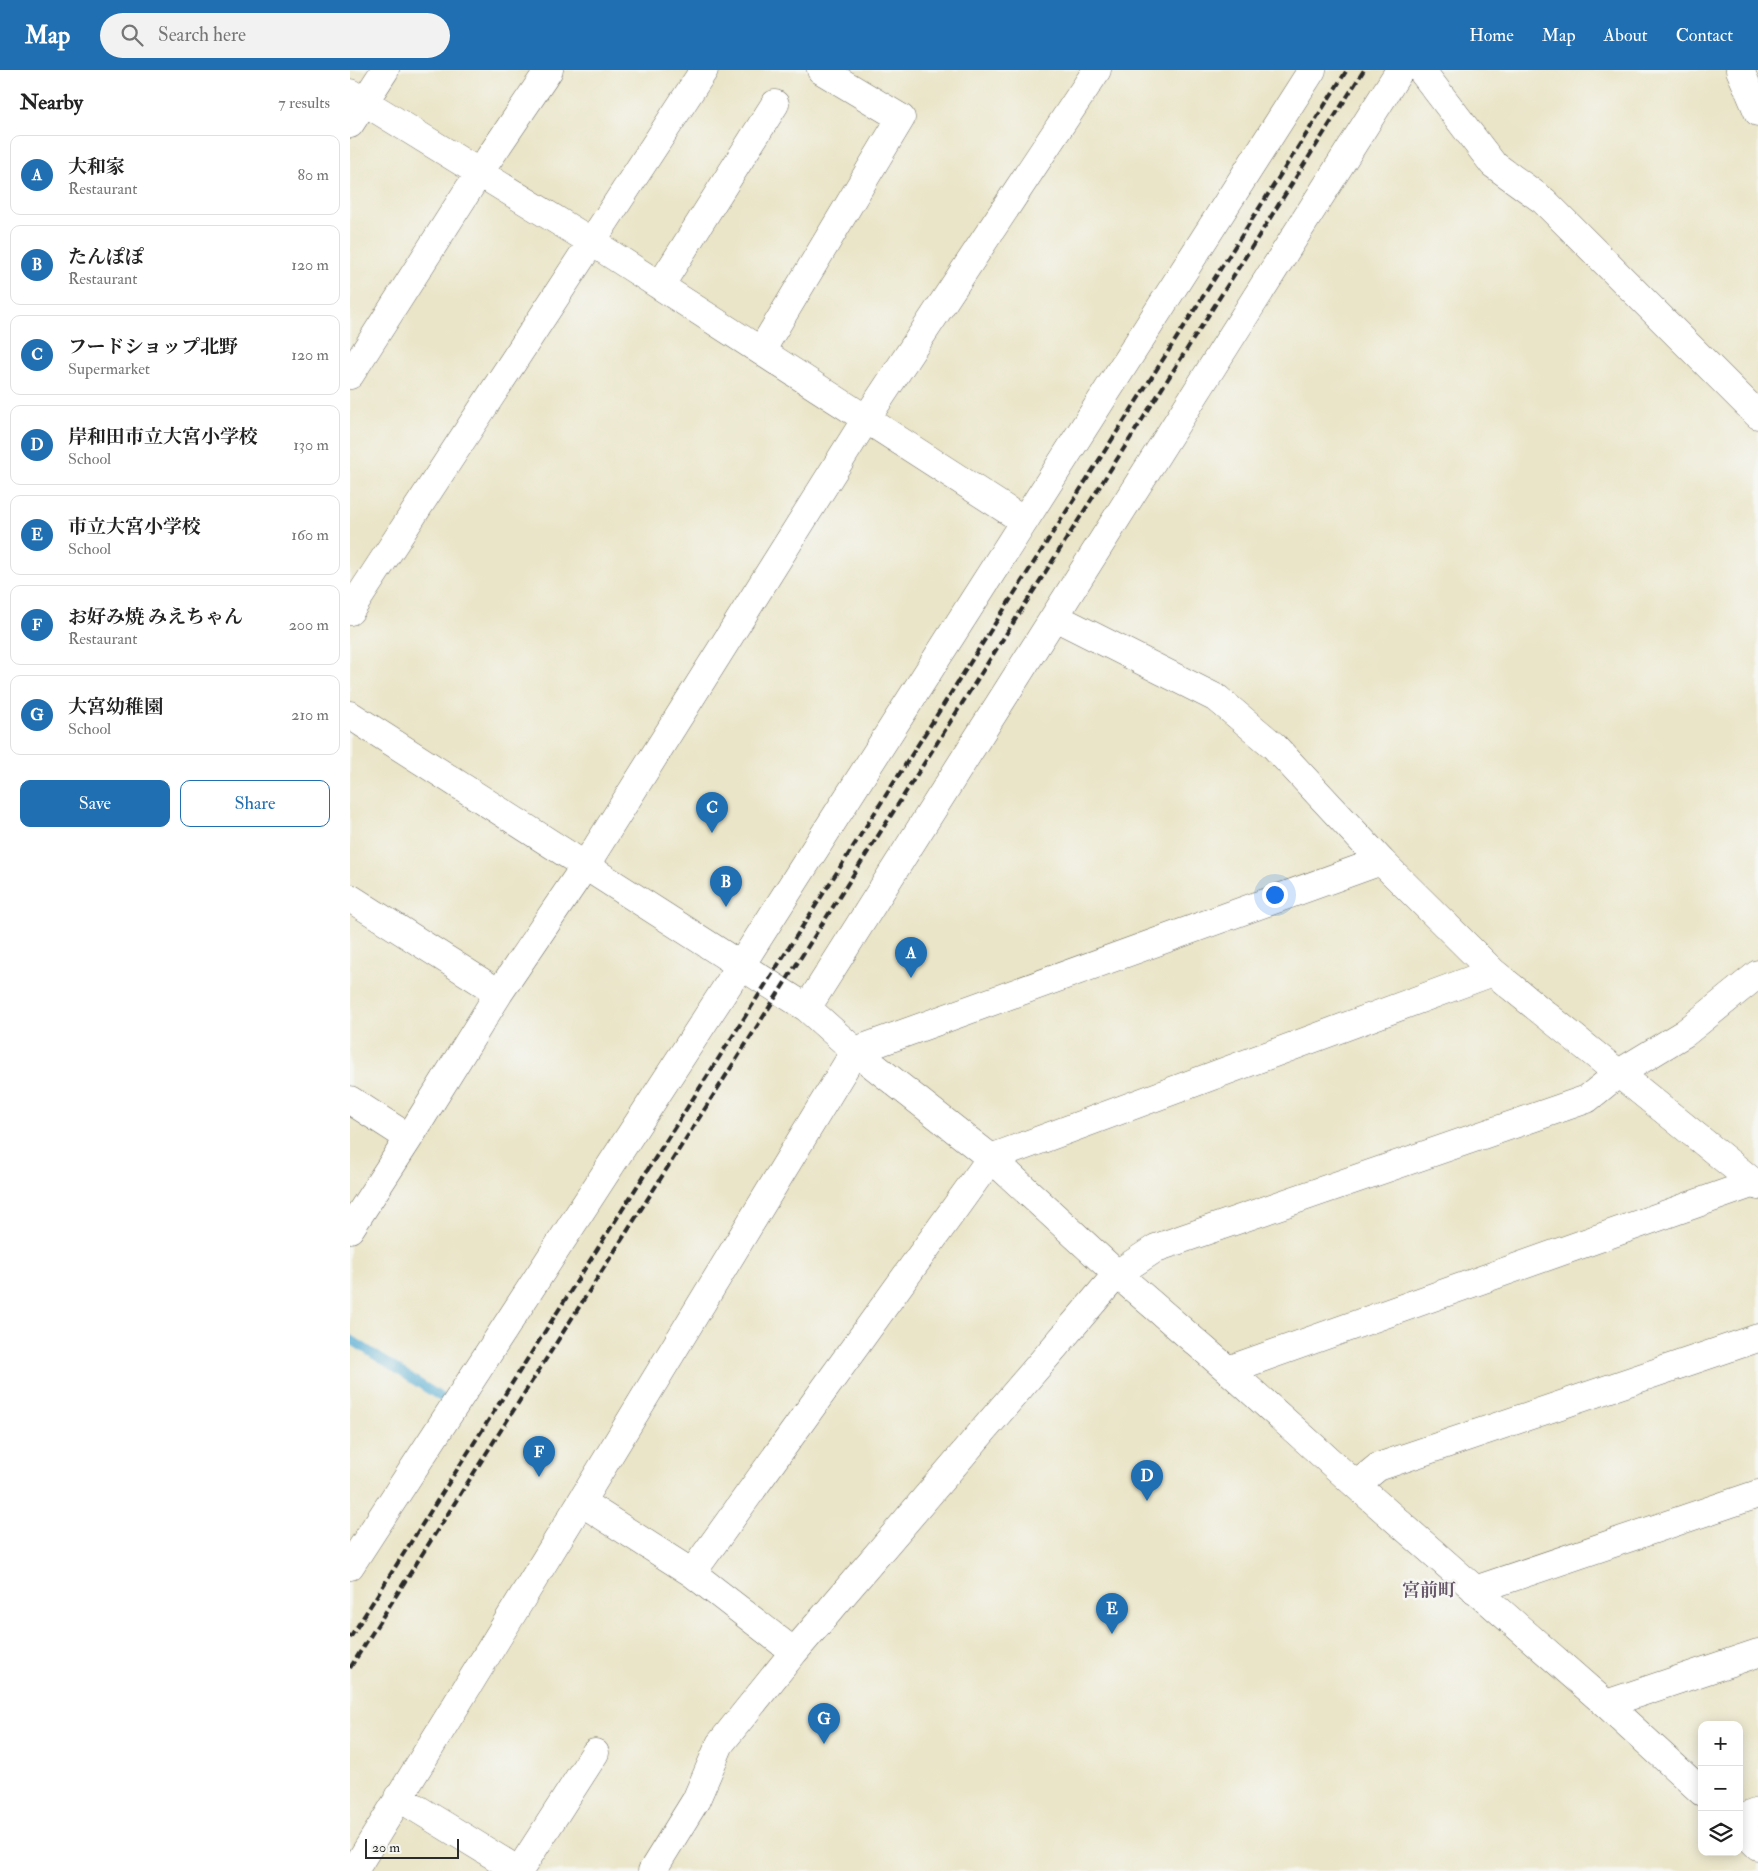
<!DOCTYPE html>
<html lang="en">
<head>
<meta charset="utf-8">
<style>
  body { margin:0; font-family:"IM FELL Double Pica","Noto Serif JP",serif; background:#f2f2f2; color:#222 }
  .controls { position:absolute; right:15px; bottom:15px; display:grid; overflow:hidden; border-radius:10px; box-shadow:0 2px 12px #0003 }
  .controls button { width:45px; height:45px; display:grid; place-items:center; padding:0; border:0; border-bottom:1px solid #e0e0e0; background:#fff; color:#222; font:25px sans-serif }
  .scale { position:absolute; left:15px; bottom:12px; width:94px; box-sizing:border-box; padding-left:5px; border:2px solid #2b2b2b; border-top:0; font-size:14px; line-height:18px; white-space:nowrap; color:#2b2b2b; -webkit-text-stroke:4px #f6f6f2; paint-order:stroke }
  .you { position:absolute; left:924px; top:824px; width:18px; height:18px; margin:-12px; border:4px solid #fff; border-radius:50%; background:#1a73e8; box-shadow:0 0 0 8px #1a73e833 }
  .badge { display:grid; place-items:center; width:32px; height:32px; border-radius:50%; background:#1f6fb2; color:#fff; font-size:16px; font-weight:700 }
  .pin { position:absolute; translate:-50% -41px; filter:drop-shadow(0 1px 2px #0008) }
  .pin::after { content:''; position:absolute; top:26px; width:18px; height:15px; background:inherit; clip-path:polygon(0 0,100% 0,50% 100%) }
  .list { margin:0; padding:0; list-style:none }
  h2 { display:flex; justify-content:space-between; align-items:center; height:65px; margin:0; padding:0 20px; font-size:21px }
  h2 small { font-size:16px; font-weight:400; color:#767676 }
  .list li { display:grid; grid-template-columns:32px 1fr auto; gap:15px; align-items:center; box-sizing:border-box; height:80px; margin:0 10px 10px; padding:0 10px; border:1px solid #e0e0e0; border-radius:10px }
  .list b { display:block; font-size:19px; white-space:nowrap }
  .list p { margin:0; font-size:16px; white-space:nowrap; color:#767676 }
  .list em { font-size:16px; font-style:normal; color:#767676 }
  .actions { display:flex; gap:10px; padding:15px 20px }
  .actions a { flex:1; padding:11px 0; border:1px solid #1f6fb2; border-radius:10px; text-align:center; font-size:18px; color:#1f6fb2 }
  .actions .main { background:#1f6fb2; color:#fff }
  .icon { flex:none; width:28px; height:28px; fill:none; stroke:currentColor; stroke-width:2; stroke-linecap:round; stroke-linejoin:round }
  .map { position:relative; flex:none; width:1408px; height:1801px; overflow:hidden }
  header { display:flex; align-items:center; gap:30px; box-sizing:border-box; height:70px; padding:0 25px; background:#1f6fb2; color:#fff }
  header strong { font-size:24px }
  nav { display:flex; gap:28px; margin-inline-start:auto; font-size:18px }
  .search { width:350px; height:45px; background:#f2f2f2; display:flex; align-items:center; gap:12px; box-sizing:border-box; padding:0 18px; border-radius:28px; color:#767676; font-size:19px }
  main { display:flex }
  aside { flex:1; background:#fff }
  .map>svg:first-child { display:block }
  .lines { fill:none; stroke-linecap:round; stroke-linejoin:round }
  .stream { stroke:#55acd2; stroke-width:9 }
  .minor-casing { stroke:#6e6c62; stroke-width:29 }
  .minor { stroke:#fff; stroke-width:28 }
  .rail { stroke:#2b2b2b; stroke-width:4; stroke-dasharray:8 4; stroke-linecap:butt }
  .labels { text-anchor:middle; dominant-baseline:central; stroke-width:5; stroke-linejoin:round; paint-order:stroke }
  .neighbourhood-label { font-size:18px; font-weight:bold; fill:#66576a; stroke:#f6f6f2 }
</style>
</head>
<body>
<header>
<strong>Map</strong>
<div class="search"><svg class="icon" aria-label="search" viewBox="0 0 24 24"><circle cx="10" cy="10" r="6"/><path d="M15 15l6 6"/></svg>Search here</div>
<nav><a>Home</a><a>Map</a><a>About</a><a>Contact</a></nav>
</header>
<main>
<aside>
<h2>Nearby<small>7 results</small></h2>
<ul class="list">
<li><span class="badge">A</span><div><b>大和家</b><p>Restaurant</p></div><em>80 m</em></li>
<li><span class="badge">B</span><div><b>たんぽぽ</b><p>Restaurant</p></div><em>120 m</em></li>
<li><span class="badge">C</span><div><b>フードショップ北野</b><p>Supermarket</p></div><em>120 m</em></li>
<li><span class="badge">D</span><div><b>岸和田市立大宮小学校</b><p>School</p></div><em>130 m</em></li>
<li><span class="badge">E</span><div><b>市立大宮小学校</b><p>School</p></div><em>160 m</em></li>
<li><span class="badge">F</span><div><b>お好み焼 みえちゃん</b><p>Restaurant</p></div><em>200 m</em></li>
<li><span class="badge">G</span><div><b>大宮幼稚園</b><p>School</p></div><em>210 m</em></li>
</ul>
<div class="actions"><a class="main">Save</a><a>Share</a></div>
</aside>
<div class="map">
<svg width="1408" height="1801" viewBox="0 0 1408 1801">
  <rect width="100%" height="100%" fill="#f6f6f2"/>
  <filter id="ink" filterUnits="userSpaceOnUse"><feTurbulence type="fractalNoise" baseFrequency=".02" numOctaves="2"/><feDisplacementMap in="SourceGraphic" scale="10" xChannelSelector="R" yChannelSelector="G"/><feConvolveMatrix kernelMatrix="1 2 1 2 8 2 1 2 1" color-interpolation-filters="sRGB"/></filter>
  <filter id="wash" filterUnits="userSpaceOnUse"><feTurbulence type="fractalNoise" baseFrequency=".0096" numOctaves="4" result="noise"/><feDisplacementMap in="SourceGraphic" scale="20" xChannelSelector="R" yChannelSelector="G"/><feGaussianBlur stdDeviation="1.12" result="paint"/><feColorMatrix in="noise" values="0 0 0 0 0 0 0 0 0 0 0 0 0 0 0 0 0 1.4 0 .05"/><feComposite in="paint" operator="in"/></filter>
  <g filter="url(#wash)">
    <rect width="100%" height="100%" fill="#eae5c8"/>
    <g class="lines">
      <path class="stream" d="M0 1269 92 1328"/>
    </g>
  </g>
  <g filter="url(#ink)">
    <g class="lines">
      <defs>
        <path id="minor" d="M1071 0 1143 94 1194 131 1408 345
          M1390 0 1408 42
          M0 23 242 172 674 451
          M0 54 35 0
          M310 216 425 34
          M411 281 551 48 471 0
          M0 305 129 103 199 0
          M0 541 354 0
          M705 547 868 629 924 676 1031 791 1143 902 1408 1116
          M0 645 457 938 505 981 641 1088 767 1204 878 1300 1006 1415 1256 1634 1352 1722
          M0 828 149 923
          M457 938 1050 0
          M0 1030 59 1068
          M0 1159 59 1068 149 923 235 796 516 349 747 0
          M878 1300 1404 1113
          M1006 1415 1028 1397 1408 1268
          M231 1432 342 1503 444 1582
          M0 1496 391 895 962 0
          M342 1503 641 1088 1143 902
          M1125 1520 1408 1424
          M1256 1634 1408 1583
          M48 1727 169 1801
          M1389 1749 1408 1742
          M1389 1757 1408 1776
          M4 1801 231 1432 505 981 1031 791
          M169 1801 245 1683
          M302 1801 346 1730 370 1674 444 1582 767 1204 806 1178 1237 1029 1269 1003 1335 963 1408 904"/>
      </defs>
      <use href="#minor" class="minor-casing"/>
      <use href="#minor" class="minor"/>
      <path class="rail" d="M0 1568 997 0
        M0 1598 1014 0"/>
    </g>
  </g>
  <g class="labels">
    <g class="neighbourhood-label">
      <text x="1079" y="1520">宮前町</text>
    </g>
  </g>
</svg>
<div class="controls">
<button>+</button>
<button>−</button>
<button><svg class="icon" aria-label="layers" viewBox="0 0 24 24"><path d="M12 4l9 5-9 5-9-5zM3 14l9 5 9-5"/></svg></button>
</div>
<div class="scale">20 m</div>
<div class="you"></div>
<div class="pin badge" style="left:561px;top:908px">A</div>
<div class="pin badge" style="left:376px;top:837px">B</div>
<div class="pin badge" style="left:362px;top:763px">C</div>
<div class="pin badge" style="left:797px;top:1431px">D</div>
<div class="pin badge" style="left:762px;top:1564px">E</div>
<div class="pin badge" style="left:189px;top:1407px">F</div>
<div class="pin badge" style="left:474px;top:1674px">G</div>
</div>
</main>
</body>
</html>
